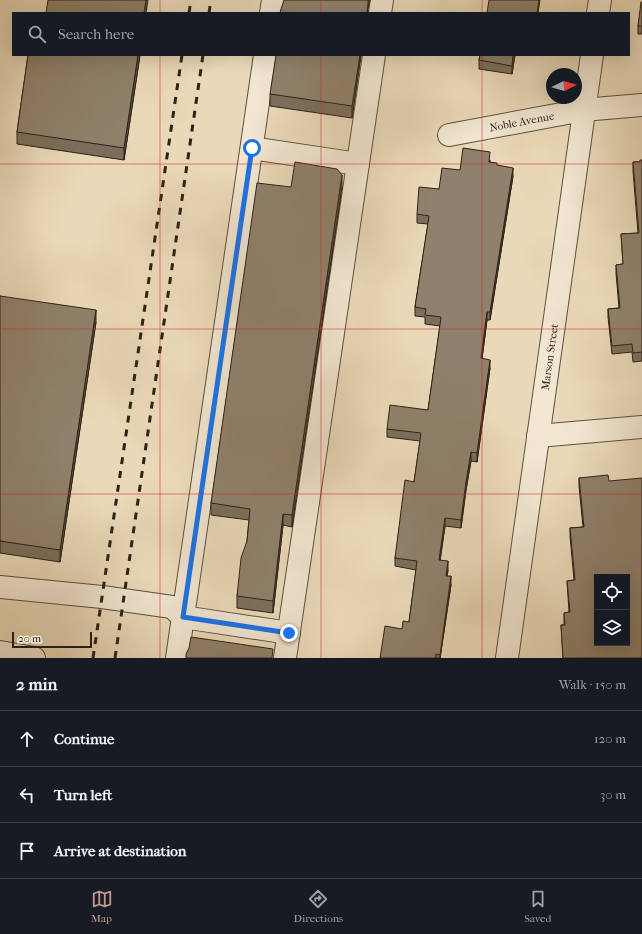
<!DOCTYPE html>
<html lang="en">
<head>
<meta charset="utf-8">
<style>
  body { margin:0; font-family:"IM FELL French Canon",serif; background:#20242c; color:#f1f3f6 }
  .controls { position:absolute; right:12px; bottom:12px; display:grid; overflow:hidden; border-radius:0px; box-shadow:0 4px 16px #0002 }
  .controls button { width:36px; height:36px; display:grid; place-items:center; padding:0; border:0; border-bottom:1px solid #363941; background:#171b24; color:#f1f3f6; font:20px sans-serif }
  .compass { position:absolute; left:546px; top:68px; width:36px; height:36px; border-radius:50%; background:#171b24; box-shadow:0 4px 16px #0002; rotate:85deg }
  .scale { position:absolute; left:12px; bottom:10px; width:80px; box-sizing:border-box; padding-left:4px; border:2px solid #2c2218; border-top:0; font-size:11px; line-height:14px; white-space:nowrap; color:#2c2218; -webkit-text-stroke:3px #f1e6d1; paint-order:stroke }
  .stop { position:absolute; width:12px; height:12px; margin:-9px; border:3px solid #1a73e8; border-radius:50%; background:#fff }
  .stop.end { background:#1a73e8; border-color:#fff; box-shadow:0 1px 4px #0008 }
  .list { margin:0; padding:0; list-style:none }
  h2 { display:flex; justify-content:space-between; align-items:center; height:52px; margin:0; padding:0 16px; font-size:17px }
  h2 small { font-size:13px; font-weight:400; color:#9ea1a6 }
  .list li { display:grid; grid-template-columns:26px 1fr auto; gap:12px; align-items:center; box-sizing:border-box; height:56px; padding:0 16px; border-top:1px solid #363941 }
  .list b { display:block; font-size:15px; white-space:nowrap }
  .list em { font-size:13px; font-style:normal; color:#9ea1a6 }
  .icon { flex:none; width:22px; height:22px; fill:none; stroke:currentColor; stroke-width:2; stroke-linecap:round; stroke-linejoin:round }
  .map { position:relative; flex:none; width:642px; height:658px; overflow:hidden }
  .search { position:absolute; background:#171b24; box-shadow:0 4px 16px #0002; left:12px; right:12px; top:12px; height:44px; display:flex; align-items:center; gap:10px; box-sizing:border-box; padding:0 14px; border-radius:0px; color:#9ea1a6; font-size:15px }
  .sheet { height:220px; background:#171b24 }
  nav { display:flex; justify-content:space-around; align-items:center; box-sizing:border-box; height:56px; border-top:1px solid #363941; background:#171b24; font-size:11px; color:#9ea1a6 }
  nav a { display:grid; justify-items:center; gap:2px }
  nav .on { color:#c59692 }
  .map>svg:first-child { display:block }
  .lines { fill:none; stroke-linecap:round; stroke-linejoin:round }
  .minor-casing { stroke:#5c5040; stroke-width:24 }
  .minor { stroke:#f1e6d1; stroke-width:22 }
  .rail { stroke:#2c2218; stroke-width:3; stroke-dasharray:7 7; stroke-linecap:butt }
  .wall { fill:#7b6f5c; stroke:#2c2218 }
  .shaded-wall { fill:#645a4b; stroke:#2c2218 }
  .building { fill:#8f816b; stroke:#2c2218; fill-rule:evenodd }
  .route { stroke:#1a73e8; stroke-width:5 }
  .grid { fill:none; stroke:#d62828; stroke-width:1; stroke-opacity:0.55 }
  .labels { text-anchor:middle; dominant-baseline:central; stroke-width:4; stroke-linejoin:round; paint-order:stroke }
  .street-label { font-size:11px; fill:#2c2218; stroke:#f1e6d1 }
</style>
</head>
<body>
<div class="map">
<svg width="642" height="658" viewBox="0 0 642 658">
  <rect width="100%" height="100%" fill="#ead9b8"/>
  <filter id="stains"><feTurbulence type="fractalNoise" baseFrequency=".005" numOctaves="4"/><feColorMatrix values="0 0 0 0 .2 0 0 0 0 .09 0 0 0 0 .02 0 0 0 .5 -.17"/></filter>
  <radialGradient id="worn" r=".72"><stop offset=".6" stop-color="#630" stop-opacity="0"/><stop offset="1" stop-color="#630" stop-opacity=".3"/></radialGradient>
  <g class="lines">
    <defs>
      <g id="minor">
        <path d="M271 13 273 0"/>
        <path d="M380 13 382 0"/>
        <path d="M598 13 600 0"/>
        <path id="s1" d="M449 135 583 110 642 105"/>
        <path d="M252 148 358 164"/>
        <path d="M538 436 642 427"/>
        <path d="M0 587 102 597 172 607 183 617 289 633"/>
        <path d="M0 652 34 658"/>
        <path d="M177 658 265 55"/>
        <path d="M285 658 374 55"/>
        <path id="s2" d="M507 658 592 55"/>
      </g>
    </defs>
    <use href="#minor" class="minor-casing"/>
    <use href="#minor" class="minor"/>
    <path class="rail" d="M189 13 191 0
      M209 13 211 0
      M93 658 182 55
      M115 658 203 55"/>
  </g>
  <path class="wall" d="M642 2V34H638V26Z
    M28 55H140L124 160 17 144V132Z
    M361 55 352 118 270 106V94Z
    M480 55H515L512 74 479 69V60Z
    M490 160V162L497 165 513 176 490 320H487L482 358 490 368 477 462 471 461 466 490 461 528 445 526 440 560 448 570 447 576 451 585 440 658H380L402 629 409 622 416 570 395 566V558L414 482 420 441 387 437V429L428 410 440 326 425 324V317L415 316V307L428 224 417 223V214L439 189 460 170Z
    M642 160V361L633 362 632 352 612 354 608 317V309L619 308 616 273V265L623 264 621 234 638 233 633 171V162H640Z
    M291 187H342L292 527 283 525 273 613 237 608V596L247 541 249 520 211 515V503Z
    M0 296 96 322 60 562 0 553Z
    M579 478 609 481 642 658H563L561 625H564V613L569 612 567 581 574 580 570 536V528L583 527 579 486Z"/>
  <path class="shaded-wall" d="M146 0H148L146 13H144Z
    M368 0H370L368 9V13H367Z
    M539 0H540L538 13H537Z
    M138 55H140L124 160V148Z
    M360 55H361L352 118V106Z
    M513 55H515L512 74V66Z
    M513 168V176L490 320V312Z
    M342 175V187L292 527V515Z
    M96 310V322L60 562V550Z
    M487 312V320L481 367V358Z
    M490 360V368L477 462V453Z
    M471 452V461L466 490 461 528V520L466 482Z
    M283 514V525L273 613V601Z
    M445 518V526L439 569V560Z
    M448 561V570L446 584V576Z
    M451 576V585L440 658Z"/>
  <path class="building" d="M48 0H146L144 13H46Z
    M284 0H368V4L367 13H280L281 9Z
    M489 0H539L537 13H487Z
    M641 2H642V26H638Z
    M28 55H138L124 148 17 132Z
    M276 55H360L352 106 270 94Z
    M480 55H513L512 66 479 60Z
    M463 148 490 152 489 162 497 163V165L513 168 490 312H487L481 358 490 360 477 453 471 452 466 482 461 520 445 518 439 560 448 561 446 576H451L440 655 436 654V658H380L385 626 402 629 403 621 409 622 417 561 395 558 405 480 414 482 421 433 387 429 390 405 428 410 441 317 425 315 426 309 415 307 429 216 417 214 419 187 439 189 442 168 460 170Z
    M640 160H642V352L633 353 632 344 612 346 608 309 620 308 616 265 623 264 621 234 639 233 633 162H640Z
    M295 162 337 169 342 175 292 515 283 514 273 601 237 596 241 558 247 541 250 509 211 503 257 183 291 187Z
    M0 296 96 310 60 550 0 541Z
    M608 475 609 481 642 478V658H563L561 625H565L564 613 570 612 567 581 575 580 570 528 584 527 579 478ZM597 577H627V643H597Z
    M191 637 273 649 272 658H186V654L189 648Z"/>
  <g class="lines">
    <path class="route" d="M252 148 183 617 289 633"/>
  </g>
  <path class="grid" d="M160 0V13M321 0V13M482 0V13M160 55V658M321 55V658M482 55V658M0 164H642M0 329H642M0 494H642"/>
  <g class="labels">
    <g class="street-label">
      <text stroke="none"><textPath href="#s1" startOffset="74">Noble Avenue</textPath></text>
      <text stroke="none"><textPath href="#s2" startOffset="304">Marson Street</textPath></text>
    </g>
  </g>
  <rect width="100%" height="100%" filter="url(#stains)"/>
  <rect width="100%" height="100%" fill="url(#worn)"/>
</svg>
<div class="controls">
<button><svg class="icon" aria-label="locate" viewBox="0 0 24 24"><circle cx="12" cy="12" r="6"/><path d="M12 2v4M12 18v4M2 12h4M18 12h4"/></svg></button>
<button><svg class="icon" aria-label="layers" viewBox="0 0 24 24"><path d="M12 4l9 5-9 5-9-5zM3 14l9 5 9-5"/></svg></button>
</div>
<svg class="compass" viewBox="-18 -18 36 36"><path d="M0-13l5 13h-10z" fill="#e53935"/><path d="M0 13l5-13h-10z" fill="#9ea1a6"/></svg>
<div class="scale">20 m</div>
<div class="stop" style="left:252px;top:148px"></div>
<div class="stop end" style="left:289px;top:633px"></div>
<div class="search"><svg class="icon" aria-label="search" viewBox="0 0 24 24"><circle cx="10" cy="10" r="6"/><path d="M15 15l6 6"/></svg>Search here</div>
</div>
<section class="sheet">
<h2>2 min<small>Walk · 150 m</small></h2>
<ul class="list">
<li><svg class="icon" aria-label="ahead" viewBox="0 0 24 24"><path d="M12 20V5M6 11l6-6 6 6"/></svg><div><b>Continue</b></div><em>120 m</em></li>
<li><svg class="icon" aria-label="left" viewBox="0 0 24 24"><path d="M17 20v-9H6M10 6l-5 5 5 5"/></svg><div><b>Turn left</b></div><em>30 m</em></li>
<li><svg class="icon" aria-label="arrive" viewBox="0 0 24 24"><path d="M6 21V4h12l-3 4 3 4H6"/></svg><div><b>Arrive at destination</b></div></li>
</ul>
</section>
<nav>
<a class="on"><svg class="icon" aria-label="map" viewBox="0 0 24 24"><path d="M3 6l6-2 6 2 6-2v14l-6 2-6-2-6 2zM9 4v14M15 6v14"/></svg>Map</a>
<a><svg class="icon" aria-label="directions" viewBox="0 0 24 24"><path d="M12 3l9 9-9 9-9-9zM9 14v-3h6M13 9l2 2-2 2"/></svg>Directions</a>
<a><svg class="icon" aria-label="saved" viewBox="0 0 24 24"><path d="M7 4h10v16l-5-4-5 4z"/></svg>Saved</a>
</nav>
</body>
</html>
